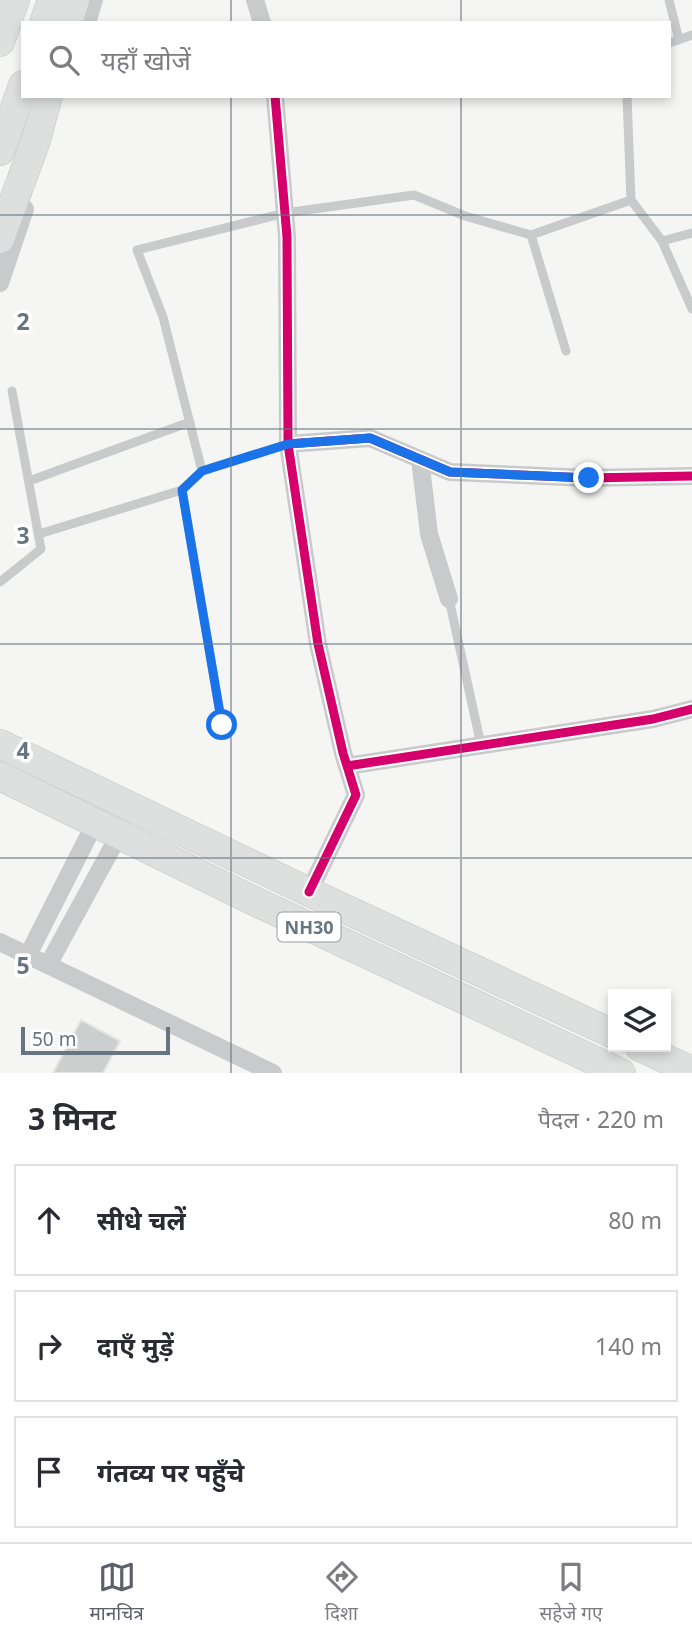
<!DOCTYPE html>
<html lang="hi">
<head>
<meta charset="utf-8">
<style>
  body { margin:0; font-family:"Noto Sans","Noto Sans Devanagari",sans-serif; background:#f2f2f3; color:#2b2b33 }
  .controls { position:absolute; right:21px; bottom:21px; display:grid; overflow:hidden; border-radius:0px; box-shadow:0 4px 10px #0003 }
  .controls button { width:63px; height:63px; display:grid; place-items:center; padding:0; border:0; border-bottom:2px solid #e1e1e2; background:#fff; color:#2b2b33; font:35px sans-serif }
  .scale { position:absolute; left:21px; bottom:18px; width:149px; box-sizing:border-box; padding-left:7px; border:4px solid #667582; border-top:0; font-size:19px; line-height:24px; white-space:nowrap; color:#667582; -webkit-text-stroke:5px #fff; paint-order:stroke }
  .stop { position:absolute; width:21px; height:21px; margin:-16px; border:5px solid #1a73e8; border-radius:50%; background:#fff }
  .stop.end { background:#1a73e8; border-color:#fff; box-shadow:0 2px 7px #0008 }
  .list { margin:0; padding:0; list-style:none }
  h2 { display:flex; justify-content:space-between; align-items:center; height:91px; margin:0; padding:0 28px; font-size:30px }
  h2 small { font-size:23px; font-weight:400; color:#7c7c81 }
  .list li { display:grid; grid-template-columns:46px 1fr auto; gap:21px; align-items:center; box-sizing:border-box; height:112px; margin:0 14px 14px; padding:0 14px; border:2px solid #e1e1e2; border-radius:0px }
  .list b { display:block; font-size:26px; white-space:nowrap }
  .list em { font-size:23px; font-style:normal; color:#7c7c81 }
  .icon { flex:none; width:38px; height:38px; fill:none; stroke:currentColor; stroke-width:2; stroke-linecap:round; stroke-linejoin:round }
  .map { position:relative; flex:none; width:692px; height:1073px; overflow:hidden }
  .search { position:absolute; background:#fff; box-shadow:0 4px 10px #0003; left:21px; right:21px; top:21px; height:77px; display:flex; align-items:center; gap:18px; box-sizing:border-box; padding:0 24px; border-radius:0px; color:#7c7c81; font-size:26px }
  .sheet { height:469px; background:#fff }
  nav { display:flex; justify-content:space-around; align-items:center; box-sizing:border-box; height:98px; border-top:2px solid #e1e1e2; background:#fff; font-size:19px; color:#7c7c81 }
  nav a { display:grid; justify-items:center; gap:4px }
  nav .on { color:#5c6169 }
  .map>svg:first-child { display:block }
  .building { fill:#cdcece; stroke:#e4e4e3; stroke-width:2 }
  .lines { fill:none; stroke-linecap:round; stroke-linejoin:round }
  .trunk-casing { stroke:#d2d3d3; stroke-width:30 }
  .service { stroke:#c9cacb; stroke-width:9 }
  .minor { stroke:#c9cacb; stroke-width:18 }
  .trunk { stroke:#dedfdf; stroke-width:28 }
  .cycleway-casing { stroke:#fff; stroke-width:13 }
  .cycleway { stroke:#d6006c; stroke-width:9 }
  .route { stroke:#1a73e8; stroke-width:9 }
  .grid { fill:none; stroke:#667582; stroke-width:2; stroke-opacity:0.55 }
  .labels { text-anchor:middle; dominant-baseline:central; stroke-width:7; stroke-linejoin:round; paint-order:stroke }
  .shield { fill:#fff; stroke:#949ea8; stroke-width:2 }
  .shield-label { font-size:18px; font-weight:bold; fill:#667582 }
  .grid-label { font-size:23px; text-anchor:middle; font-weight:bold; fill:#667582; stroke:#fff; stroke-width:7; stroke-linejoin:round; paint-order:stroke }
</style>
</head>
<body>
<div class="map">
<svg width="692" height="1073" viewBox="0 0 692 1073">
  <rect width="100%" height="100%" fill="#f5f5f3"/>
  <path class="building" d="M81 1020 120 1041 103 1073H53Z"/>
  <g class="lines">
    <defs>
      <path id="trunk" d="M44 23 52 0
        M68 23 75 0
        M0 42 15 0
        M0 151 23 85
        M0 239 36 140 48 96
        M0 744 309 892 613 1034
        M0 776 250 899 621 1073
        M640 1047 692 1071"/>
    </defs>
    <use href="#trunk" class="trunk-casing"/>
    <path class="service" d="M669 0 679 40
      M669 43 692 35
      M631 200 662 241 692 309
      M531 235 631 200 627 96
      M662 241 692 233
      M202 471 163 317 137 250 285 213 414 195 465 216 531 235 566 351
      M29 481 190 422
      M182 490 222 725
      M39 534 182 490 202 471 288 444
      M0 582 41 549 12 391
      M449 599 481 745"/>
    <path class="minor" d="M255 0 262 23
      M87 23 94 0
      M275 96 287 237 288 444 318 644 343 753 356 795 309 892
      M0 283 25 209
      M288 444 370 438 450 472 588 478 692 476
      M420 459 429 534 449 599
      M347 766 653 719 692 709
      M0 942 273 1073
      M28 955 95 823
      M48 965 119 835"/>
    <use href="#trunk" class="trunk"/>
    <defs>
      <path id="cycleway" d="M275 96 287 237 288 444 318 644 343 753 356 795 309 892
        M288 444 370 438 450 472 588 478 692 476
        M347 766 653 719 692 709"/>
    </defs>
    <use href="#cycleway" class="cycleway-casing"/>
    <use href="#cycleway" class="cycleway"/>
  </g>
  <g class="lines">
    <path class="route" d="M222 725 182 490 202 471 288 444 370 438 450 472 589 478"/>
  </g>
  <path class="grid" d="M231 0V23M461 0V23M231 96V1073M461 96V1073M0 215H692M0 429H692M0 644H692M0 858H692"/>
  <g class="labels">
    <rect class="shield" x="277.5" y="912.5" width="63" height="29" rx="5"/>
    <g class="shield-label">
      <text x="309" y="927">NH30</text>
    </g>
  </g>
  <g class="grid-label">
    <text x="23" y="330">2</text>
    <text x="23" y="544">3</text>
    <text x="23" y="759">4</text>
    <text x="23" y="974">5</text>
  </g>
</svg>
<div class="controls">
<button><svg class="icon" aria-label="layers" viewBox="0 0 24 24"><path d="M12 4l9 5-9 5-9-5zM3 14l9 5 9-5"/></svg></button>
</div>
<div class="scale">50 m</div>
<div class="stop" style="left:222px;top:725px"></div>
<div class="stop end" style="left:589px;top:478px"></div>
<div class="search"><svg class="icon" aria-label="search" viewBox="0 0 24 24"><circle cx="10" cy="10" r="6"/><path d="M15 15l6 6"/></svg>यहाँ खोजें</div>
</div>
<section class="sheet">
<h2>3 मिनट<small>पैदल · 220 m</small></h2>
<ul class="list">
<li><svg class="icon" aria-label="ahead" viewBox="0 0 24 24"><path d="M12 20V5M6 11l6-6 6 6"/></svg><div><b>सीधे चलें</b></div><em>80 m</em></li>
<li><svg class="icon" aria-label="right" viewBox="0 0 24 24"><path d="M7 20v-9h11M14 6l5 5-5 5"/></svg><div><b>दाएँ मुड़ें</b></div><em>140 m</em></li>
<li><svg class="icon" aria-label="arrive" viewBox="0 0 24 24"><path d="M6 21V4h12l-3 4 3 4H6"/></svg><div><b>गंतव्य पर पहुँचे</b></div></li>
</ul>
</section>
<nav>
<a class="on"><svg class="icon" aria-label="map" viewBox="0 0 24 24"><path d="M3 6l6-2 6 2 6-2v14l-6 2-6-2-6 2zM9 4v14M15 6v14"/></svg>मानचित्र</a>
<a><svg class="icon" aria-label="directions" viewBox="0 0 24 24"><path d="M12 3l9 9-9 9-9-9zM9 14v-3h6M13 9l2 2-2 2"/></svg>दिशा</a>
<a><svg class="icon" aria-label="saved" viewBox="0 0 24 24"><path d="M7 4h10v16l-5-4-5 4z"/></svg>सहेजे गए</a>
</nav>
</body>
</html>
